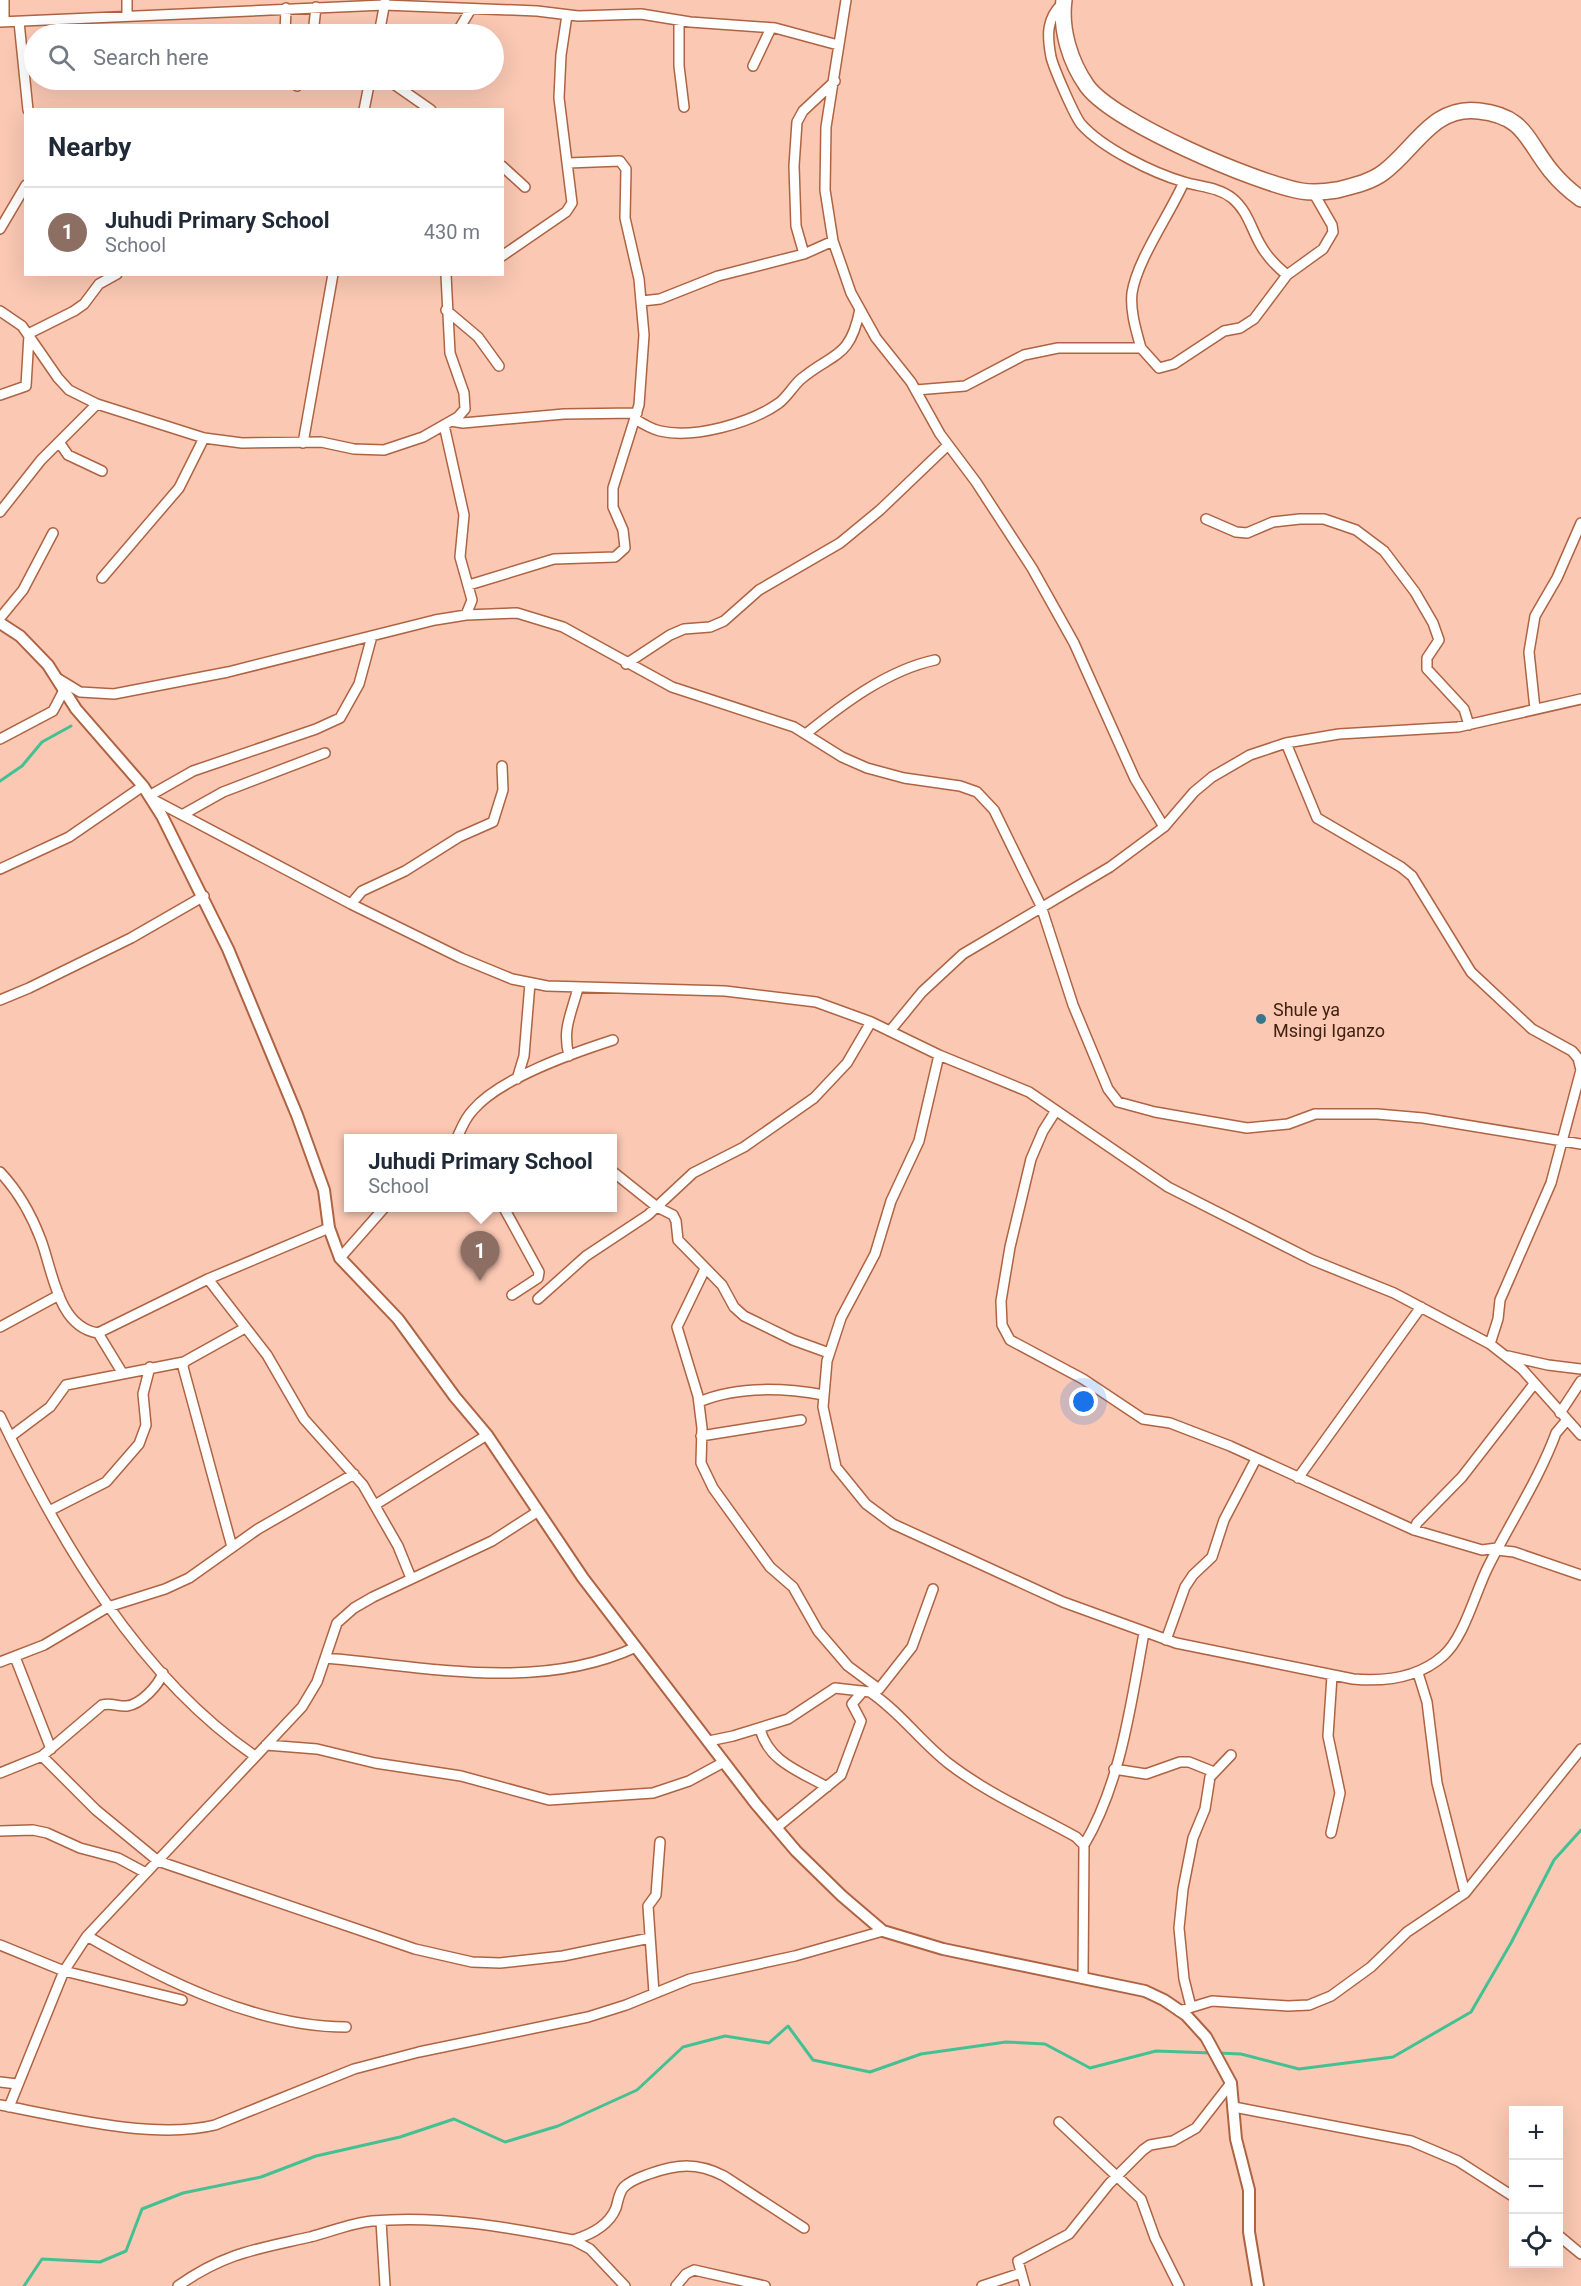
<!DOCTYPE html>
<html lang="en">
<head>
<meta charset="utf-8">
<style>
  body { margin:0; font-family:Roboto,sans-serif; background:#f6f6f7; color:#1f2937 }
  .controls { position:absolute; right:18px; bottom:18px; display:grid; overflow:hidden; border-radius:0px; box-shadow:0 6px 24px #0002 }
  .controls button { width:54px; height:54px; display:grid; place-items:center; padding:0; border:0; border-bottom:2px solid #e0e1e3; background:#fff; color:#1f2937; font:30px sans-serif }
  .you { position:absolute; left:1084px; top:1402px; width:21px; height:21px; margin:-15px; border:4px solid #fff; border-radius:50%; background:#1a73e8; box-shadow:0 0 0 9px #1a73e833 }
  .badge { display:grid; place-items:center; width:39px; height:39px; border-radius:50%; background:#1a73e8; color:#fff; font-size:20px; font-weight:700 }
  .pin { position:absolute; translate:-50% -50px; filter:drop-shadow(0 2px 3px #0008) }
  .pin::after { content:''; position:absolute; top:32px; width:21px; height:18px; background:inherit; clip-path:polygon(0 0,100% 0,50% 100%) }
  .popup { position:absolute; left:344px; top:1134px; width:273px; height:78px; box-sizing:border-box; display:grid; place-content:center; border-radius:0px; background:#fff; filter:drop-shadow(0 2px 4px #0005); font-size:20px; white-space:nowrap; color:#747a83 }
  .popup b { font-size:22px; color:#1f2937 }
  .popup::after { content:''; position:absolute; left:50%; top:100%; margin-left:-12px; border:12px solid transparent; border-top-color:#fff }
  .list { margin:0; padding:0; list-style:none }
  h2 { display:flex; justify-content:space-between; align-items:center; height:78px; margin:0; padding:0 24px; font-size:26px }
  h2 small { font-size:20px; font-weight:400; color:#747a83 }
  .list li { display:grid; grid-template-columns:39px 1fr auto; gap:18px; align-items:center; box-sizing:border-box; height:90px; padding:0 24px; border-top:2px solid #e0e1e3 }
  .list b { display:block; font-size:22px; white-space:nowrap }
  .list p { margin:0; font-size:20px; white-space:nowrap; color:#747a83 }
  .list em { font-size:20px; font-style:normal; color:#747a83 }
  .icon { flex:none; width:33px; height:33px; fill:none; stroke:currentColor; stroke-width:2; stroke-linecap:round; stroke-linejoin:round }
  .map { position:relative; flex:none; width:1581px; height:2286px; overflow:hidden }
  .search { position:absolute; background:#fff; box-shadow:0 6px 24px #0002; left:24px; top:24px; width:480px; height:66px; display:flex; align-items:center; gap:15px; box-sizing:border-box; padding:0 21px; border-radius:33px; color:#747a83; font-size:22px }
  .panel { position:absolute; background:#fff; box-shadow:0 6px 24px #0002; left:24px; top:108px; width:480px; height:168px; border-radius:0px }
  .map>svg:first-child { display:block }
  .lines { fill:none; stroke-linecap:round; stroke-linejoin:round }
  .stream { stroke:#44c193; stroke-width:3 }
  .minor-casing { stroke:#ae6442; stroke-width:12 }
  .tertiary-casing { stroke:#ae6442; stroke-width:14 }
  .trunk-casing { stroke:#ae6442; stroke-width:18 }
  .minor { stroke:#fff; stroke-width:9 }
  .tertiary { stroke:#fff; stroke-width:10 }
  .trunk { stroke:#fff; stroke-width:15 }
  .poi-dot { fill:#39768d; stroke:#fac8b3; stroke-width:2 }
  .labels { text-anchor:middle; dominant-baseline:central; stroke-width:5; stroke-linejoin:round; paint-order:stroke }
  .poi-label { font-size:18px; fill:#402213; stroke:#fac8b3; text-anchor:start }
</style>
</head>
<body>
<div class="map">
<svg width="1581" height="2286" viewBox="0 0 1581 2286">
  <rect width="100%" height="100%" fill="#fac8b3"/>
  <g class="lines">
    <path class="stream" d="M0 781 22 766 42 742 71 726
      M1218 2053 1241 2054 1299 2069 1393 2057 1471 2012 1511 1943 1554 1860 1581 1830
      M24 2286 42 2259 100 2262 126 2251 142 2209 183 2193 261 2177 316 2156 400 2137 454 2119 505 2142 558 2126 637 2090 683 2047 725 2036 769 2043 788 2026 813 2060 870 2072 921 2054 1006 2042 1045 2044 1090 2068 1156 2051 1212 2053"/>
    <defs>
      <path id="minor" d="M4 0V22
        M127 0V15
        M846 0 826 127 825 190 833 241 851 293 876 338 911 382 940 434 976 482 1032 568 1074 643 1135 779 1164 827
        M1063 3C1046 18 1047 36 1051 57 1054 69 1074 115 1081 124 1102 148 1153 173 1184 182 1200 187 1218 187 1232 198 1247 210 1251 228 1260 244 1267 257 1276 266 1287 275
        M679 21V66L684 107
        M0 22 384 5 537 11 578 16 641 14 690 22 775 28 838 45
        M19 22 28 110
        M285 34 286 8
        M313 34 316 7
        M379 34 385 2
        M456 34 471 9
        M753 66 771 28
        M388 80 431 110
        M297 86 300 80
        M364 110 370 80
        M502 166 525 187
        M0 229 26 185
        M804 254 796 226 794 166 797 122 803 111 835 81
        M502 256 566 212 572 203 559 98 561 55 567 15
        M642 301 660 299 718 276 804 254 833 241
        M446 310 478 337 499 366
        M0 311 22 326 58 378 69 390 97 404 204 438 242 443 321 442 354 449 384 450 423 437 458 417 465 409 464 393 450 353 446 275
        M28 334 74 311 84 304 99 284 117 274
        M1141 348C1136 330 1130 311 1132 293 1137 260 1170 214 1184 182
        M916 390 965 386 1024 355 1058 348H1141L1159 368 1174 364 1224 331 1240 328 1254 319 1287 275 1323 249 1333 232 1332 225 1313 192
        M0 395 26 386 29 335
        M635 419C643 424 651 429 660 431 694 439 751 423 779 403 787 397 793 386 801 379 833 352 850 360 860 309
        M451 421 463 423 564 414 637 413
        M444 425 464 515 460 557 472 600 466 615
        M59 442 68 455 102 471
        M303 443 333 274
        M0 512 41 460 97 404
        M1206 519 1236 532 1247 533 1273 522 1300 519H1324L1356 530 1384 551 1415 592 1433 623 1439 640 1427 658V669L1464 709 1469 725
        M102 578 179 488 204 438
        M469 585 554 559 615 557 625 548 623 530 613 507V488L639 405 644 335 639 279 625 218 626 169 620 161 568 163
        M0 618 23 590 53 533
        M626 664 670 635 684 629 710 627 724 621 759 590 840 543 880 510 948 445
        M57 678 80 692 114 694 228 672 435 620 466 615 517 613 563 627 672 687 794 727 842 757 867 768 904 778 960 786 977 792 994 810 1041 906 1073 1005 1108 1089 1118 1102 1155 1112 1247 1128 1288 1124 1315 1114H1377L1423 1118 1581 1144
        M1535 709 1529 652 1535 616 1557 578 1581 523
        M807 733C844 703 888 670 935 660
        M0 739 53 711 64 690
        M1286 743 1317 818 1401 867 1412 876 1471 972 1532 1029 1572 1051 1578 1058 1581 1070
        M149 796 193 771 316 729 340 718 359 684 372 636
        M152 799 351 904 461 958 512 979 547 986 725 991 816 1002 871 1022 939 1055 1029 1092 1168 1187 1312 1260 1394 1293 1490 1344 1522 1369 1581 1435
        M182 815 223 792 325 753
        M0 869 69 837 143 786
        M351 904 362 891 405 871 459 837 493 822 503 790 502 766
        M0 1000 29 988 131 938 204 896
        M890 1031 922 992 963 954 1110 867 1164 827 1194 792 1212 777 1250 755 1286 743 1339 734 1458 727 1581 699
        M939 1055 919 1141 891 1201 875 1254 841 1318 827 1361 823 1407 836 1467 866 1504 893 1524 1063 1602 1176 1643 1353 1679C1386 1682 1418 1678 1443 1656 1464 1638 1475 1593 1488 1567 1510 1523 1539 1479 1556 1433L1567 1420
        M569 1056C562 1029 571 1015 578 988
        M517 1079 524 1056 530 983
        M1055 1112 1043 1131 1031 1159 1010 1247 1001 1301 1002 1325 1010 1340 1083 1379 1143 1419 1170 1423 1230 1446 1414 1530 1482 1550 1497 1548
        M457 1138C461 1129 465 1118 473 1110 500 1078 573 1053 613 1040
        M612 1171 657 1207 673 1215 676 1221 678 1240 722 1285 734 1307 744 1316 793 1340 829 1353
        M0 1172C18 1191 32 1216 41 1240 53 1272 58 1327 98 1333L208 1279 329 1228
        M504 1208 539 1272 538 1278 512 1295
        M340 1258 384 1208
        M705 1269 677 1327 698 1396 702 1428 701 1463 713 1488 770 1567 793 1587 818 1631 848 1666 879 1689
        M208 1279 267 1355 304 1419 363 1485 398 1546 411 1578
        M538 1299 586 1256 648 1215 693 1173 744 1147 814 1098 847 1063 871 1022
        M0 1327 59 1295
        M98 1333 123 1374
        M1490 1344 1498 1319 1500 1300 1551 1183 1581 1070
        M1508 1356 1548 1365 1581 1369
        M699 1402C736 1386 784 1388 824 1395
        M1560 1413 1581 1381
        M0 1416C59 1540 139 1677 255 1756
        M701 1436 801 1420
        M10 1437 50 1407 66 1385 184 1362
        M1298 1478 1421 1307
        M375 1505 487 1435
        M49 1511 106 1482 139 1444 146 1425 143 1394 150 1367
        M1414 1530 1417 1523 1462 1477 1534 1384
        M232 1547 183 1367 184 1362 191 1358 245 1328
        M1497 1550 1514 1552 1581 1575
        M1166 1640 1185 1587 1193 1575 1212 1557 1224 1520 1256 1459
        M15 1657 51 1749
        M326 1658C427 1667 540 1692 636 1647
        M0 1662 44 1645 108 1607 165 1589 189 1578 258 1529 354 1474
        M1418 1673 1427 1702 1437 1783 1465 1893
        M870 1692C900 1712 920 1741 948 1763 988 1794 1033 1813 1076 1837L1084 1845 1083 1978
        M760 1729C769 1762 799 1771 827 1787
        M709 1741 733 1736 788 1719 835 1688 870 1692 879 1689 912 1647 933 1589
        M266 1745 317 1749 375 1763 461 1776 549 1800 653 1793 689 1781 724 1762
        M42 1756 96 1810 158 1861 415 1949 472 1962 500 1963 563 1956 650 1938
        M1114 1769 1146 1774 1180 1762H1189L1214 1772
        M0 1773 42 1756 102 1705C111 1702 118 1707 127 1706 141 1704 158 1686 163 1673
        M776 1828 841 1775 861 1721 852 1704 863 1691
        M0 1831 33 1830 47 1833 80 1848 118 1858 146 1873
        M1331 1833 1340 1793 1328 1736 1332 1676
        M1084 1845C1121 1783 1131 1703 1144 1633
        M87 1936C163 1980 257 2027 346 2027
        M0 1945 64 1971 182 2000
        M654 1993 648 1906 656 1895 660 1842
        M1191 2007 1184 1979 1179 1928 1183 1889 1193 1838 1205 1809 1210 1777 1231 1755
        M1179 2011 1212 2001 1288 2006 1309 2005 1331 1996 1371 1967 1407 1932 1465 1893 1581 1749
        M0 2082 17 2084
        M0 2105C63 2117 154 2140 215 2125L354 2069 419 2052 588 2017 626 2005 690 1979 795 1956 883 1931
        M9 2107 64 1971 87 1936 302 1707 317 1682 337 1623 354 1608 373 1597 492 1541 537 1512
        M1234 2107 1411 2141 1458 2161 1514 2197
        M1059 2122 1141 2199 1155 2238 1179 2286
        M381 2221 385 2286
        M1558 2235 1581 2254
        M573 2240C590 2235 609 2225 616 2208 618 2201 619 2192 624 2187 631 2180 641 2177 649 2174 677 2164 697 2162 724 2176L804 2228
        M178 2286C224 2253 257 2249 310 2237 330 2232 351 2223 372 2221 438 2215 508 2227 573 2240L590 2249 625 2286
        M676 2286 686 2274 694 2270 765 2286
        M982 2286 1021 2273
        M1025 2286 1018 2261 1069 2234 1109 2184 1143 2150 1150 2145 1173 2141 1196 2128 1231 2083"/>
      <path id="tertiary" d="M0 623 20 636 48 665 76 709 143 786 162 816 228 949 297 1115 324 1190 329 1228 340 1258 398 1319 455 1397 487 1435 583 1578 756 1804 796 1851 842 1896 883 1931 943 1949 1145 1991 1164 2000 1186 2015 1206 2037 1231 2083 1236 2139 1249 2190V2232L1258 2286"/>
      <path id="trunk" d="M1064 0C1060 29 1070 62 1087 86 1113 122 1256 183 1301 191 1313 193 1325 192 1337 190 1353 186 1371 182 1384 172 1415 149 1433 105 1479 111 1525 116 1526 140 1551 171 1560 182 1570 191 1581 199"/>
    </defs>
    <use href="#minor" class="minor-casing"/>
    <use href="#tertiary" class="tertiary-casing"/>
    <use href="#trunk" class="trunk-casing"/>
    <use href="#minor" class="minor"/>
    <use href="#tertiary" class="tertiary"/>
    <use href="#trunk" class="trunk"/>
  </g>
  <circle class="poi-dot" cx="1261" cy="1019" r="6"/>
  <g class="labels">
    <g class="poi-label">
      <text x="1273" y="1009">Shule ya<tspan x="1273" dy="21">Msingi Iganzo</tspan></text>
    </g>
  </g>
</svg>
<div class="controls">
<button>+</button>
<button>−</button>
<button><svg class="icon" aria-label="locate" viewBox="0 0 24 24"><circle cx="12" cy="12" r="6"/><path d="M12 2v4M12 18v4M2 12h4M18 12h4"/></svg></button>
</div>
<div class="you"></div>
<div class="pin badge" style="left:480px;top:1281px;background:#8d6e63">1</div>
<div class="popup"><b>Juhudi Primary School</b>School</div>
<div class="search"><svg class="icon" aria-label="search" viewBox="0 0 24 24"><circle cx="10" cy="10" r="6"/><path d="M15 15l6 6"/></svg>Search here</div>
<section class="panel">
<h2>Nearby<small></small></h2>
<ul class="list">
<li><span class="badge" style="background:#8d6e63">1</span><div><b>Juhudi Primary School</b><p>School</p></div><em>430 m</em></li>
</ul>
</section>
</div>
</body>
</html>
